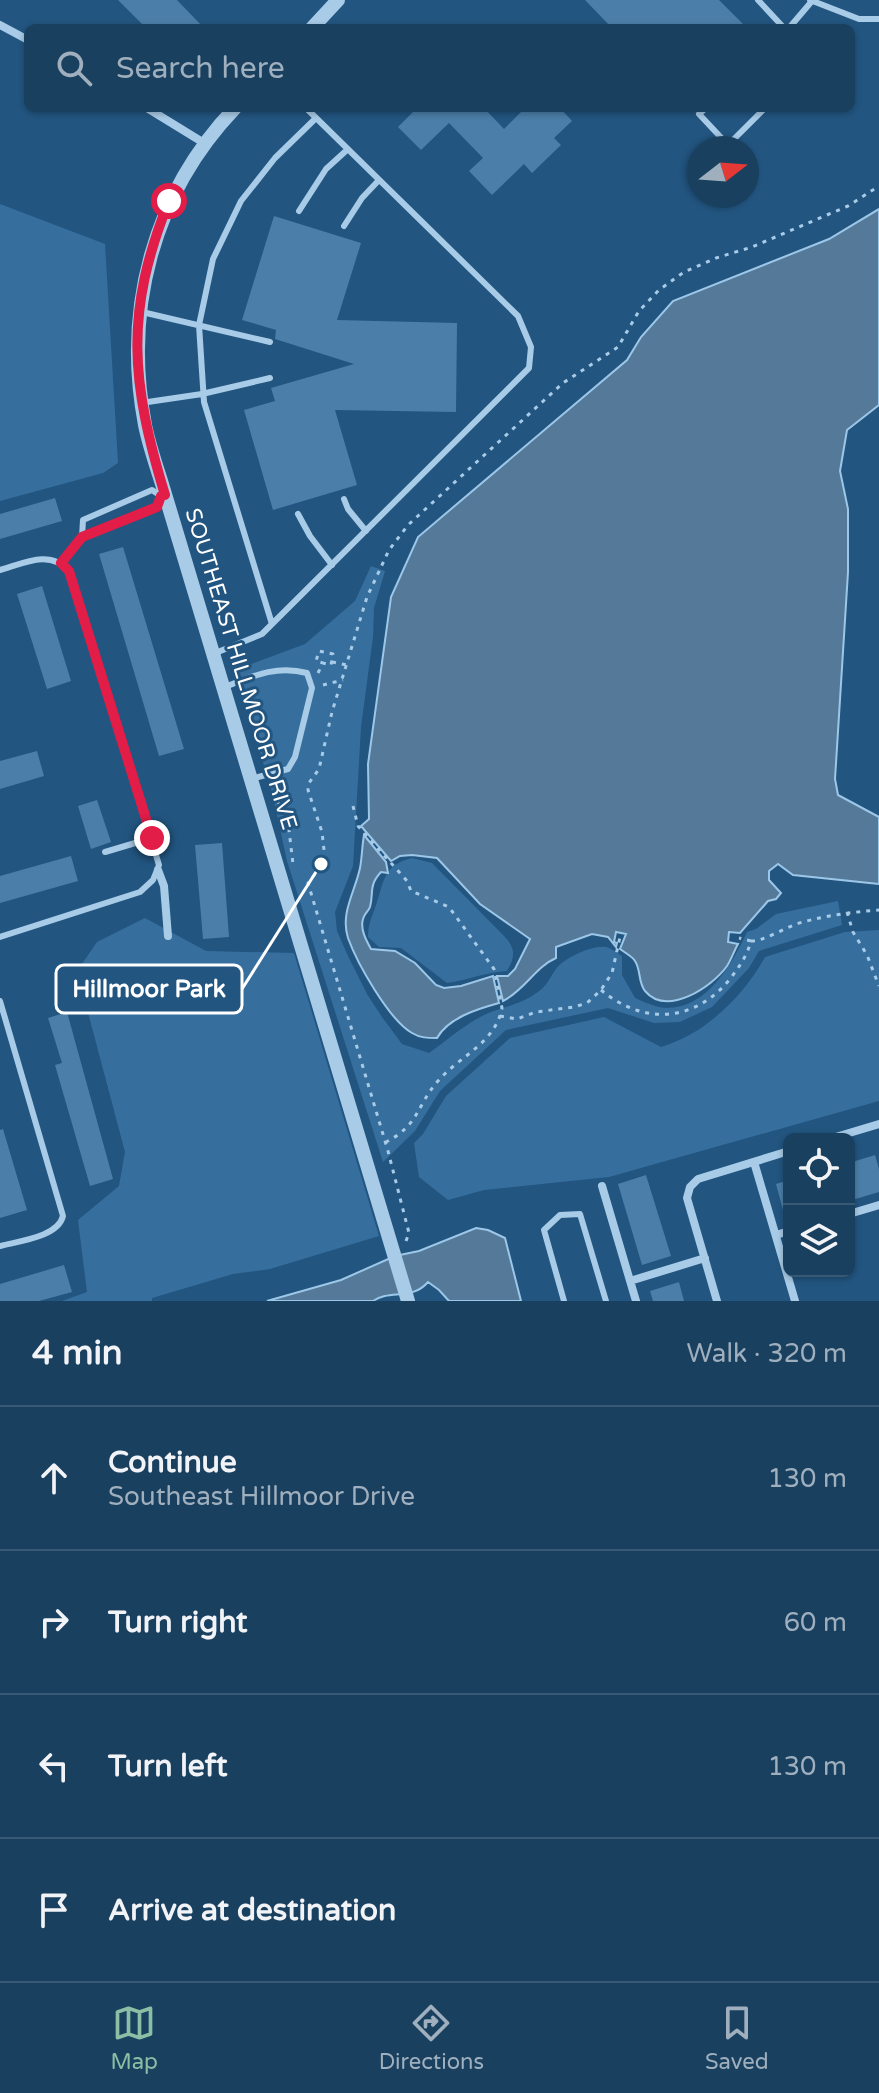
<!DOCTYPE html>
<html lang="en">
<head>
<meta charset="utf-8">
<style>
  body { margin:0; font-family:"Varela Round",sans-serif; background:#234766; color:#f1f3f6 }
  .controls { position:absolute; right:24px; bottom:24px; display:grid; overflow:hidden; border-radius:12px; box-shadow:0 2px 6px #0004 }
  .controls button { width:72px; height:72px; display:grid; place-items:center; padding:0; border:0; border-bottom:2px solid #385975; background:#1a4060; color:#f1f3f6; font:40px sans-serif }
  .compass { position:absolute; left:687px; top:136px; width:72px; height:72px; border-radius:50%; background:#1a4060; box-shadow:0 2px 6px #0004; rotate:73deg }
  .stop { position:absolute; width:24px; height:24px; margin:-18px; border:6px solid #e11d48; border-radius:50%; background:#fff }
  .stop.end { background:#e11d48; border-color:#fff; box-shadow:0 2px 8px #0008 }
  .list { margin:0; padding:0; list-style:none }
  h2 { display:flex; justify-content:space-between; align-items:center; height:104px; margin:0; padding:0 32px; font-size:34px }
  h2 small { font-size:26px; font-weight:400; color:#9fafbd }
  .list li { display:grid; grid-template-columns:52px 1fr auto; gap:24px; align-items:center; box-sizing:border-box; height:144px; padding:0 32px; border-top:2px solid #385975 }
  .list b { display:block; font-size:30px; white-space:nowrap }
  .list p { margin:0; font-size:26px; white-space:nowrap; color:#9fafbd }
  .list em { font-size:26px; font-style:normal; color:#9fafbd }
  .icon { flex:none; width:44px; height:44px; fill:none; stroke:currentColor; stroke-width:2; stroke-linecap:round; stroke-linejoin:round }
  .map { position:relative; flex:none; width:879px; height:1301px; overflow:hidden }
  .search { position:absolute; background:#1a4060; box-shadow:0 2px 6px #0004; left:24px; right:24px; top:24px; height:88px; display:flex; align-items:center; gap:20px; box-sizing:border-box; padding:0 28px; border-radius:12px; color:#9fafbd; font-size:30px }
  .sheet { height:680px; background:#1a4060 }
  nav { display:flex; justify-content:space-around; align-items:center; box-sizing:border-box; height:112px; border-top:2px solid #385975; background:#1a4060; font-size:22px; color:#9fafbd }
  nav a { display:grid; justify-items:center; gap:4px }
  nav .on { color:#8abfa5 }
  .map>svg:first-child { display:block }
  .green { fill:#366f9e }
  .water { fill:#557a99; stroke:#9cc7e8; stroke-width:2 }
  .building { fill:#4b7fa9 }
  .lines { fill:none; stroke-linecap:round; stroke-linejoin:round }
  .path { stroke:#a8cbe7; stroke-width:3; stroke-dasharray:4 6; stroke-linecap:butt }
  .service { stroke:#a8cbe7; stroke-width:6 }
  .minor { stroke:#a8cbe7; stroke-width:8 }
  .tertiary { stroke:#a8cbe7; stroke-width:14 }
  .route { stroke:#e11d48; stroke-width:10 }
  .labels { text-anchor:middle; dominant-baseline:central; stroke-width:6; stroke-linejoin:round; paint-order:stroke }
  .street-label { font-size:22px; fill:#fff; stroke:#225580 }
  .leader { fill:none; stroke:#fff; stroke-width:3 }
  .callout-dot { fill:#fff; stroke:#225580; stroke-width:3 }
  .callout { fill:#225580; stroke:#fff; stroke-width:3 }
  .callout-label { font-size:24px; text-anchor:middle; font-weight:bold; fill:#fff }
</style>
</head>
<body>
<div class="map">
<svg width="879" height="1301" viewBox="0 0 879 1301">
  <rect width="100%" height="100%" fill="#225580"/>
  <path class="green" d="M0 204 105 244 118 463 103 473 0 501Z
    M371 566 385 571 374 608 373 637 361 727 353 866 335 912 337 931 348 956 367 994 382 1017 402 1044 429 1053C449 1039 468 1021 491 1012 505 1007 519 1004 532 996 547 987 547 982 556 969 564 958 592 945 606 947 611 948 617 953 622 956V975L635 998C642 1001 651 1005 659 1007 703 1015 732 965 747 932L756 929 776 914 838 901 842 925 759 951 749 968 712 1007 680 1022 654 1023 608 1008 506 1030 440 1091 415 1131 383 1162 287 861 272 792 235 670 305 644 355 601Z
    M412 858 432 863 505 937C516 949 515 957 507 971 486 972 468 980 447 983L401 948 379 947 368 937C368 924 372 917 376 905 384 882 383 865 412 858Z
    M145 918 206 951 294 953 379 1236 270 1269 233 1274 152 1298V1301H62L87 1292 78 1220 119 1186 125 1152 77 971 97 942Z
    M879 930V1101L609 1177 484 1190 448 1200 419 1177 414 1143 423 1134 446 1096 510 1038 604 1017 661 1047C705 1034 743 997 765 957L845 932Z"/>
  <path class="water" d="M879 209V405L847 430 840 471 848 509V572L835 779 838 795 879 817V884L793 875 778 864 769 871V880L781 893 776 899 768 901 740 933 729 932 728 942 738 944C734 951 731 960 727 966 712 987 667 1017 645 991 638 982 641 970 635 961 633 957 624 952 620 949L626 934 616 932 614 942 617 943 616 947 608 937 592 934 556 947V958C535 967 525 990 503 1001L497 976H508L515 969 530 939 480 904 437 858 412 855 400 856 391 861 361 826 369 819 368 764 391 597 418 537 627 360 641 337 673 301 829 239Z
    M364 835 386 862 388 873 381 872C368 886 374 893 370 907 368 912 364 914 363 919 360 929 366 940 371 949L395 951 415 963 436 985 444 988 461 986 493 976 499 1003C477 1009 448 1018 437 1038 428 1038 420 1038 412 1033 389 1020 357 963 348 938 340 913 355 892 360 868 362 858 362 846 364 835Z
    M476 1228 488 1230 505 1238 521 1301H449L439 1290 428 1282C412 1301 390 1289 373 1301H267L341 1280 395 1256 419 1251Z"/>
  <path class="building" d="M118 0H177L204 28H146Z
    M585 0H719L747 28H612Z
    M417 108H484L504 129 525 108H560L572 121 554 138 561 145 532 173 524 164 492 195 469 171 483 158 449 123 421 150 398 127Z
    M274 216 361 243 337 320 457 323 456 412 335 410 357 485 273 510 244 410 275 401 271 388 354 364 275 339 276 330 242 320Z
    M55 498 62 521 0 539V514Z
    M123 547 184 749 159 756 99 554Z
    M42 586 71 681 47 689 17 594Z
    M37 751 44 776 0 789V761Z
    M97 800 111 842 91 849 78 806Z
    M222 843 229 937 203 939 195 845Z
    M71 856 78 881 0 903V876Z
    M67 1012 113 1179 90 1186 55 1065 62 1063 48 1018Z
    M3 1129 27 1210 0 1218V1130Z
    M875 1155 879 1169V1192L849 1201V1163Z
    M646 1175 671 1256 642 1265 618 1184Z
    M789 1180V1218H785L776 1184Z
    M64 1265 72 1292 39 1301H0V1284Z
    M679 1282 684 1301H653L650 1291Z"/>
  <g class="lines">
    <path class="path" d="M332 662 347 665
      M318 673 323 663 331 665 333 654 319 651 316 661 323 663
      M323 685 343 680
      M274 791 289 830 293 864
      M353 806 358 826 407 881 411 891 449 907 494 969 502 1008C495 1044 459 1056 437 1082 416 1107 419 1125 386 1142
      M847 912 853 932 867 955 879 986
      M751 941C763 942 787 926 803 922 829 915 853 912 879 910
      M601 990C643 1025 694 1023 730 979 739 967 747 956 751 941L739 938
      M500 1016 517 1019 536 1012 574 1007 587 1003 601 990 612 973 620 937
      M406 1241 409 1233 388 1151 308 883 315 874 324 850 322 832 308 790 309 783 319 769 332 712 367 597 389 550 408 525 563 383 618 347 639 311 659 290 684 272 716 258 752 247 848 206 879 186"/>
    <path class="service" d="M758 0 784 28
      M810 0 859 19H879
      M789 28 812 1
      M706 108 699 114 728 145 765 108
      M299 211 326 169 348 149
      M344 226 362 198 379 180
      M142 312 270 342
      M141 403 202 394 270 378
      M344 499 348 509 366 531
      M298 514 310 536 332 565
      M82 537 83 520 152 490 161 496
      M61 563 82 537 157 507 161 496 164 495
      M0 570C24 563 50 549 69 571L159 865 153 880 140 892 0 937
      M272 624 204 402 199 325 213 259 241 201 275 158 316 118
      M213 654 262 634 529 368 531 347 518 316 306 108
      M225 687C253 676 276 665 307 673L312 688 295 757 288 769 251 779
      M105 852 152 838
      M0 1001 63 1216C58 1237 19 1241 0 1246
      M564 1301 544 1230 560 1215 580 1214 606 1301"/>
    <path class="minor" d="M0 25 28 40
      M147 108 204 143
      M158 870 164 886 168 936
      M829 1139 879 1124
      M754 1162 795 1301
      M602 1186 636 1301
      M849 1214 879 1205
      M776 1235 789 1231
      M630 1281 705 1258
      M717 1301 687 1198 690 1187 698 1179 789 1151"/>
    <path class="tertiary" d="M312 28 338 0
      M235 108C153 194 123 309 145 425 149 445 156 465 162 484L408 1301"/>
  </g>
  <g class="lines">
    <path class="route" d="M152 838 69 571 61 563 82 537 157 507 161 496 165 495C131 382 124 313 169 201"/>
  </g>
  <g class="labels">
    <g class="street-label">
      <text transform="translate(241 669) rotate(73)">SOUTHEAST HILLMOOR DRIVE</text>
    </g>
  </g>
  <path class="leader" d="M321 864L242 989"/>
  <circle class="callout-dot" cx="321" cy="864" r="8"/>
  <rect class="callout" x="56" y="965" width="186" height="48" rx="8"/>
  <g class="callout-label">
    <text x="149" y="997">Hillmoor Park</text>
  </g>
</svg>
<div class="controls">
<button><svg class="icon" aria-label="locate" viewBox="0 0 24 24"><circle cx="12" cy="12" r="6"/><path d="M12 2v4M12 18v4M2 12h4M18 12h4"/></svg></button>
<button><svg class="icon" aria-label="layers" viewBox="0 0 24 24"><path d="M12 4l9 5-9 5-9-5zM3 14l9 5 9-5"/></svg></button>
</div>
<svg class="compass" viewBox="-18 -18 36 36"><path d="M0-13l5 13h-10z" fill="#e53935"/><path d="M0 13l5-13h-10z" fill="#9fafbd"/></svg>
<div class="stop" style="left:169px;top:201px"></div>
<div class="stop end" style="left:152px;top:838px"></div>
<div class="search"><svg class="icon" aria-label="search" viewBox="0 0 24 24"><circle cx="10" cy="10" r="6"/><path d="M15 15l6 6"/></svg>Search here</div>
</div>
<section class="sheet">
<h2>4 min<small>Walk · 320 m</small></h2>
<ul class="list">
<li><svg class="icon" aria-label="ahead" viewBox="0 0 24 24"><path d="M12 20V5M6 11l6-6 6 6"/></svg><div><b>Continue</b><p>Southeast Hillmoor Drive</p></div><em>130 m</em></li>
<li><svg class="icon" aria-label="right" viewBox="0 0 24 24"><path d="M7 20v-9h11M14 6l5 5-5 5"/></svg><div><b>Turn right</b></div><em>60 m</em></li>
<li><svg class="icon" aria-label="left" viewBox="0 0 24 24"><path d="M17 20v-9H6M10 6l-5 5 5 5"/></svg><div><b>Turn left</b></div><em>130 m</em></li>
<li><svg class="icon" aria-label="arrive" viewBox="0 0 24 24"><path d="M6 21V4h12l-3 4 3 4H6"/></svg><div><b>Arrive at destination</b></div></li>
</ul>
</section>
<nav>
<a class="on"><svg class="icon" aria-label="map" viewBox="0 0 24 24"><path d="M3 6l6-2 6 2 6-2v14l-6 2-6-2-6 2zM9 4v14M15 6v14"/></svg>Map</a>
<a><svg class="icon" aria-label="directions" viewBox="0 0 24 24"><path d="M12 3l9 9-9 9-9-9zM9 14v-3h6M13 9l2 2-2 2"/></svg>Directions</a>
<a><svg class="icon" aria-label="saved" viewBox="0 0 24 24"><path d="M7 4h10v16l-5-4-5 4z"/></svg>Saved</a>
</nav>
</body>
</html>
